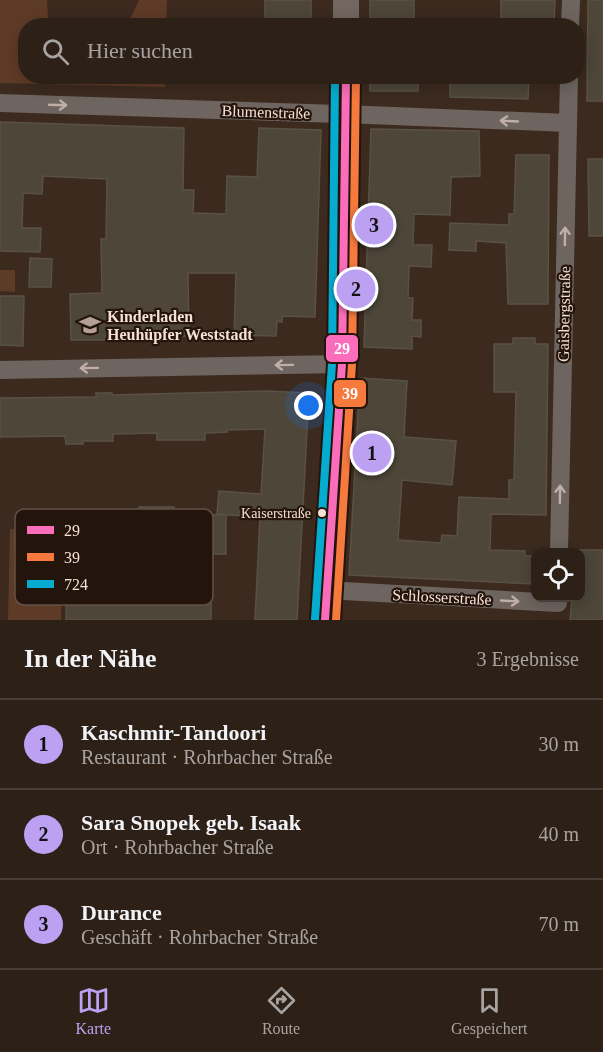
<!DOCTYPE html>
<html lang="de">
<head>
<meta charset="utf-8">
<style>
  body { margin:0; font-family:"Times New Roman",serif; background:#352820; color:#f1f3f6 }
  .controls { position:absolute; right:18px; bottom:18px; display:grid; overflow:hidden; border-radius:12px; box-shadow:0 3px 15px #0003 }
  .controls button { width:54px; height:54px; display:grid; place-items:center; padding:0; border:0; border-bottom:2px solid #483e36; background:#2d2017; color:#f1f3f6; font:30px sans-serif }
  .you { position:absolute; left:309px; top:406px; width:21px; height:21px; margin:-15px; border:4px solid #fff; border-radius:50%; background:#1a73e8; box-shadow:0 0 0 9px #1a73e833 }
  .badge { display:grid; place-items:center; width:39px; height:39px; border-radius:50%; background:#bca0f2; color:#111; font-size:20px; font-weight:700 }
  .pin { position:absolute; translate:-50% -50%; border:3px solid #fff; box-shadow:0 2px 6px #0006 }
  .list { margin:0; padding:0; list-style:none }
  h2 { display:flex; justify-content:space-between; align-items:center; height:78px; margin:0; padding:0 24px; font-size:26px }
  h2 small { font-size:20px; font-weight:400; color:#a7a3a1 }
  .list li { display:grid; grid-template-columns:39px 1fr auto; gap:18px; align-items:center; box-sizing:border-box; height:90px; padding:0 24px; border-top:2px solid #483e36 }
  .list b { display:block; font-size:22px; white-space:nowrap }
  .list p { margin:0; font-size:20px; white-space:nowrap; color:#a7a3a1 }
  .list em { font-size:20px; font-style:normal; color:#a7a3a1 }
  .icon { flex:none; width:33px; height:33px; fill:none; stroke:currentColor; stroke-width:2; stroke-linecap:round; stroke-linejoin:round }
  .map { position:relative; flex:none; width:603px; height:620px; overflow:hidden }
  .search { position:absolute; background:#2d2017; box-shadow:0 3px 15px #0003; left:18px; right:18px; top:18px; height:66px; display:flex; align-items:center; gap:15px; box-sizing:border-box; padding:0 21px; border-radius:24px; color:#a7a3a1; font-size:22px }
  .sheet { height:348px; background:#2d2017 }
  nav { display:flex; justify-content:space-around; align-items:center; box-sizing:border-box; height:84px; border-top:2px solid #483e36; background:#2d2017; font-size:16px; color:#a7a3a1 }
  nav a { display:grid; justify-items:center; gap:3px }
  nav .on { color:#bca0f2 }
  .map>svg:first-child { display:block }
  .green { fill:#5e3b27 }
  .building { fill:#4d4639; stroke:#595244; stroke-width:1.5 }
  .lines { fill:none; stroke-linecap:round; stroke-linejoin:round }
  .minor { stroke:#6e6560; stroke-width:18 }
  .secondary { stroke:#726660; stroke-width:26 }
  .bus-1-casing { stroke:#23140c; stroke-width:12 }
  .bus-2-casing { stroke:#23140c; stroke-width:12 }
  .bus-3-casing { stroke:#23140c; stroke-width:12 }
  .bus-1 { stroke:#fb6dba; stroke-width:8 }
  .bus-2 { stroke:#f6793e; stroke-width:8 }
  .bus-3 { stroke:#06acd0; stroke-width:8 }
  .oneway { stroke:#c0afa6 }
  .bus-dot { fill:#f7e0d5; stroke:#23140c; stroke-width:2 }
  .labels { text-anchor:middle; dominant-baseline:central; stroke-width:4.5; stroke-linejoin:round; paint-order:stroke }
  .bus-label { font-size:14px; fill:#f7e0d5; stroke:#23140c; text-anchor:end }
  .street-label { font-size:16px; fill:#f7e0d5; stroke:#23140c }
  .poi-label { font-size:16px; font-weight:bold; fill:#f7e0d5; stroke:#23140c; text-anchor:start }
  .key { fill:#23140c; stroke:#635148; stroke-width:1.5 }
  .key-label { font-size:16px; fill:#f7e0d5 }
  .line-badge { stroke:#23140c; stroke-width:2 }
  .badge-label { font-size:16px; text-anchor:middle; font-weight:bold; fill:#fff }
</style>
</head>
<body>
<div class="map">
<svg width="603" height="620" viewBox="0 0 603 620">
  <rect width="100%" height="100%" fill="#3c2a1f"/>
  <path class="green" d="M0 0H47L48 19 128 24 139 0H167L166 25 26 26V76L165 77V87L0 83Z
    M0 270H15V292L0 291Z
    M46 520H63L61 620H8L10 529 45 530Z"/>
  <path class="building" d="M265 0H311V24L265 23Z
    M370 0H414V26H370Z
    M501 0H555L554 25 501 24Z
    M588 0H603V101H587Z
    M370 76H418V91H370Z
    M450 76H529L528 99 450 97Z
    M0 122 184 128 183 190H194L193 213 226 214 227 176 257 177 259 128 321 130 315 317 282 316V322L277 321 276 336 234 335 236 273H188L189 336 128 337V340H71L70 294 102 293 101 239H106L107 179 43 176 42 194 23 193 22 228H41L40 252 0 251Z
    M371 129 479 131 480 176 451 177 450 215 414 214 413 245H432L431 267 409 266 408 298H413L412 320H421V337L412 336V349L364 347Z
    M516 155H549L548 304H508L506 243 476 241V251L449 250 450 223 509 225V214H514Z
    M588 159H603V236H589Z
    M30 258 52 259 51 287H29Z
    M0 296H24L23 346 0 345Z
    M513 338H535V344H548L546 515 491 514 490 550 525 551V556H536V584L349 575 360 378 407 381 404 437 456 441 452 485 402 480 398 540 441 543 442 535 457 536 459 497 509 499V480H514L516 392H494V344H513Z
    M267 391 309 393 297 620H255L260 517 217 514 219 491 261 494 265 429 227 430V432L205 433V440H157V433L113 434V441H83V444H66L65 436 0 437V398L96 397V393H112V395Z
    M139 507H174V514L226 515V554H211V620H66L68 517H100L99 572 187 574 188 530 138 529Z
    M580 550H603V620H570L572 597H580Z"/>
  <g class="lines">
    <path class="minor" d="M570 26 571 0
      M0 103 369 115 568 123
      M0 370 342 364
      M559 552 569 76
      M326 590 558 603"/>
    <path class="secondary" d="M346 0V26
      M325 620 342 364 346 76"/>
    <defs>
      <path id="bus-1" d="M325 620 342 364 346 76"/>
      <path id="bus-2" d="M336 620 352 364 356 76"/>
      <path id="bus-3" d="M315 619 332 364 335 76"/>
    </defs>
    <use href="#bus-1" class="bus-1-casing"/>
    <use href="#bus-2" class="bus-2-casing"/>
    <use href="#bus-3" class="bus-3-casing"/>
    <use href="#bus-1" class="bus-1"/>
    <use href="#bus-2" class="bus-2"/>
    <use href="#bus-3" class="bus-3"/>
  </g>
  <defs><path id="oneway-shaft" d="M-6 0H5M1.5-3L5.5 0L1.5 3" fill="none" stroke-width="1.6" stroke-linecap="round" stroke-linejoin="round" transform="scale(1.5)"/></defs>
  <g class="oneway">
    <use href="#oneway-shaft" transform="translate(58 105) rotate(2)"/>
    <use href="#oneway-shaft" transform="translate(509 121) rotate(-177)"/>
    <use href="#oneway-shaft" transform="translate(565 236) rotate(-89)"/>
    <use href="#oneway-shaft" transform="translate(284 365) rotate(179)"/>
    <use href="#oneway-shaft" transform="translate(89 368) rotate(179)"/>
    <use href="#oneway-shaft" transform="translate(560 494) rotate(-89)"/>
    <use href="#oneway-shaft" transform="translate(510 601) rotate(3)"/>
  </g>
  <defs>
    <symbol id="school-bare" viewBox="-9 -9 18 18"><path d="M0-5L7-2L0 1L-7-2ZM-4 1L0 2.5L4 1V4Q0 6-4 4Z" fill="#b6a095" stroke="#23140c" stroke-width="2.5" paint-order="stroke"/></symbol>
  </defs>
  <g fill-rule="evenodd">
    <use href="#school-bare" x="75" y="310" width="30" height="30"/>
  </g>
  <circle class="bus-dot" cx="322" cy="513" r="5"/>
  <g class="labels">
    <g class="bus-label">
      <text x="311" y="513">Kaiserstraße</text>
    </g>
    <g class="street-label">
      <text transform="translate(266 112) rotate(2)">Blumenstraße</text>
      <text transform="translate(564 314) rotate(-89)">Gaisbergstraße</text>
      <text transform="translate(442 597) rotate(3)">Schlosserstraße</text>
    </g>
    <g class="poi-label">
      <text x="107" y="316">Kinderladen<tspan x="107" dy="18">Heuhüpfer Weststadt</tspan></text>
    </g>
  </g>
  <rect x="15" y="509" width="198" height="96" rx="9" class="key"/>
  <rect x="27" y="526" width="27" height="8" fill="#fb6dba"/>
  <rect x="27" y="553" width="27" height="8" fill="#f6793e"/>
  <rect x="27" y="580" width="27" height="8" fill="#06acd0"/>
  <g class="key-label">
    <text x="64" y="536">29</text>
    <text x="64" y="563">39</text>
    <text x="64" y="590">724</text>
  </g>
  <g class="line-badge">
    <rect x="325" y="334" width="34" height="29" rx="6" fill="#fb6dba"/>
    <rect x="333" y="379" width="34" height="29" rx="6" fill="#f6793e"/>
  </g>
  <g class="badge-label">
    <text x="342" y="354">29</text>
    <text x="350" y="399">39</text>
  </g>
</svg>
<div class="controls">
<button><svg class="icon" aria-label="locate" viewBox="0 0 24 24"><circle cx="12" cy="12" r="6"/><path d="M12 2v4M12 18v4M2 12h4M18 12h4"/></svg></button>
</div>
<div class="you"></div>
<div class="pin badge" style="left:372px;top:453px">1</div>
<div class="pin badge" style="left:356px;top:289px">2</div>
<div class="pin badge" style="left:374px;top:225px">3</div>
<div class="search"><svg class="icon" aria-label="search" viewBox="0 0 24 24"><circle cx="10" cy="10" r="6"/><path d="M15 15l6 6"/></svg>Hier suchen</div>
</div>
<section class="sheet">
<h2>In der Nähe<small>3 Ergebnisse</small></h2>
<ul class="list">
<li><span class="badge">1</span><div><b>Kaschmir-Tandoori</b><p>Restaurant · Rohrbacher Straße</p></div><em>30 m</em></li>
<li><span class="badge">2</span><div><b>Sara Snopek geb. Isaak</b><p>Ort · Rohrbacher Straße</p></div><em>40 m</em></li>
<li><span class="badge">3</span><div><b>Durance</b><p>Geschäft · Rohrbacher Straße</p></div><em>70 m</em></li>
</ul>
</section>
<nav>
<a class="on"><svg class="icon" aria-label="map" viewBox="0 0 24 24"><path d="M3 6l6-2 6 2 6-2v14l-6 2-6-2-6 2zM9 4v14M15 6v14"/></svg>Karte</a>
<a><svg class="icon" aria-label="directions" viewBox="0 0 24 24"><path d="M12 3l9 9-9 9-9-9zM9 14v-3h6M13 9l2 2-2 2"/></svg>Route</a>
<a><svg class="icon" aria-label="saved" viewBox="0 0 24 24"><path d="M7 4h10v16l-5-4-5 4z"/></svg>Gespeichert</a>
</nav>
</body>
</html>
